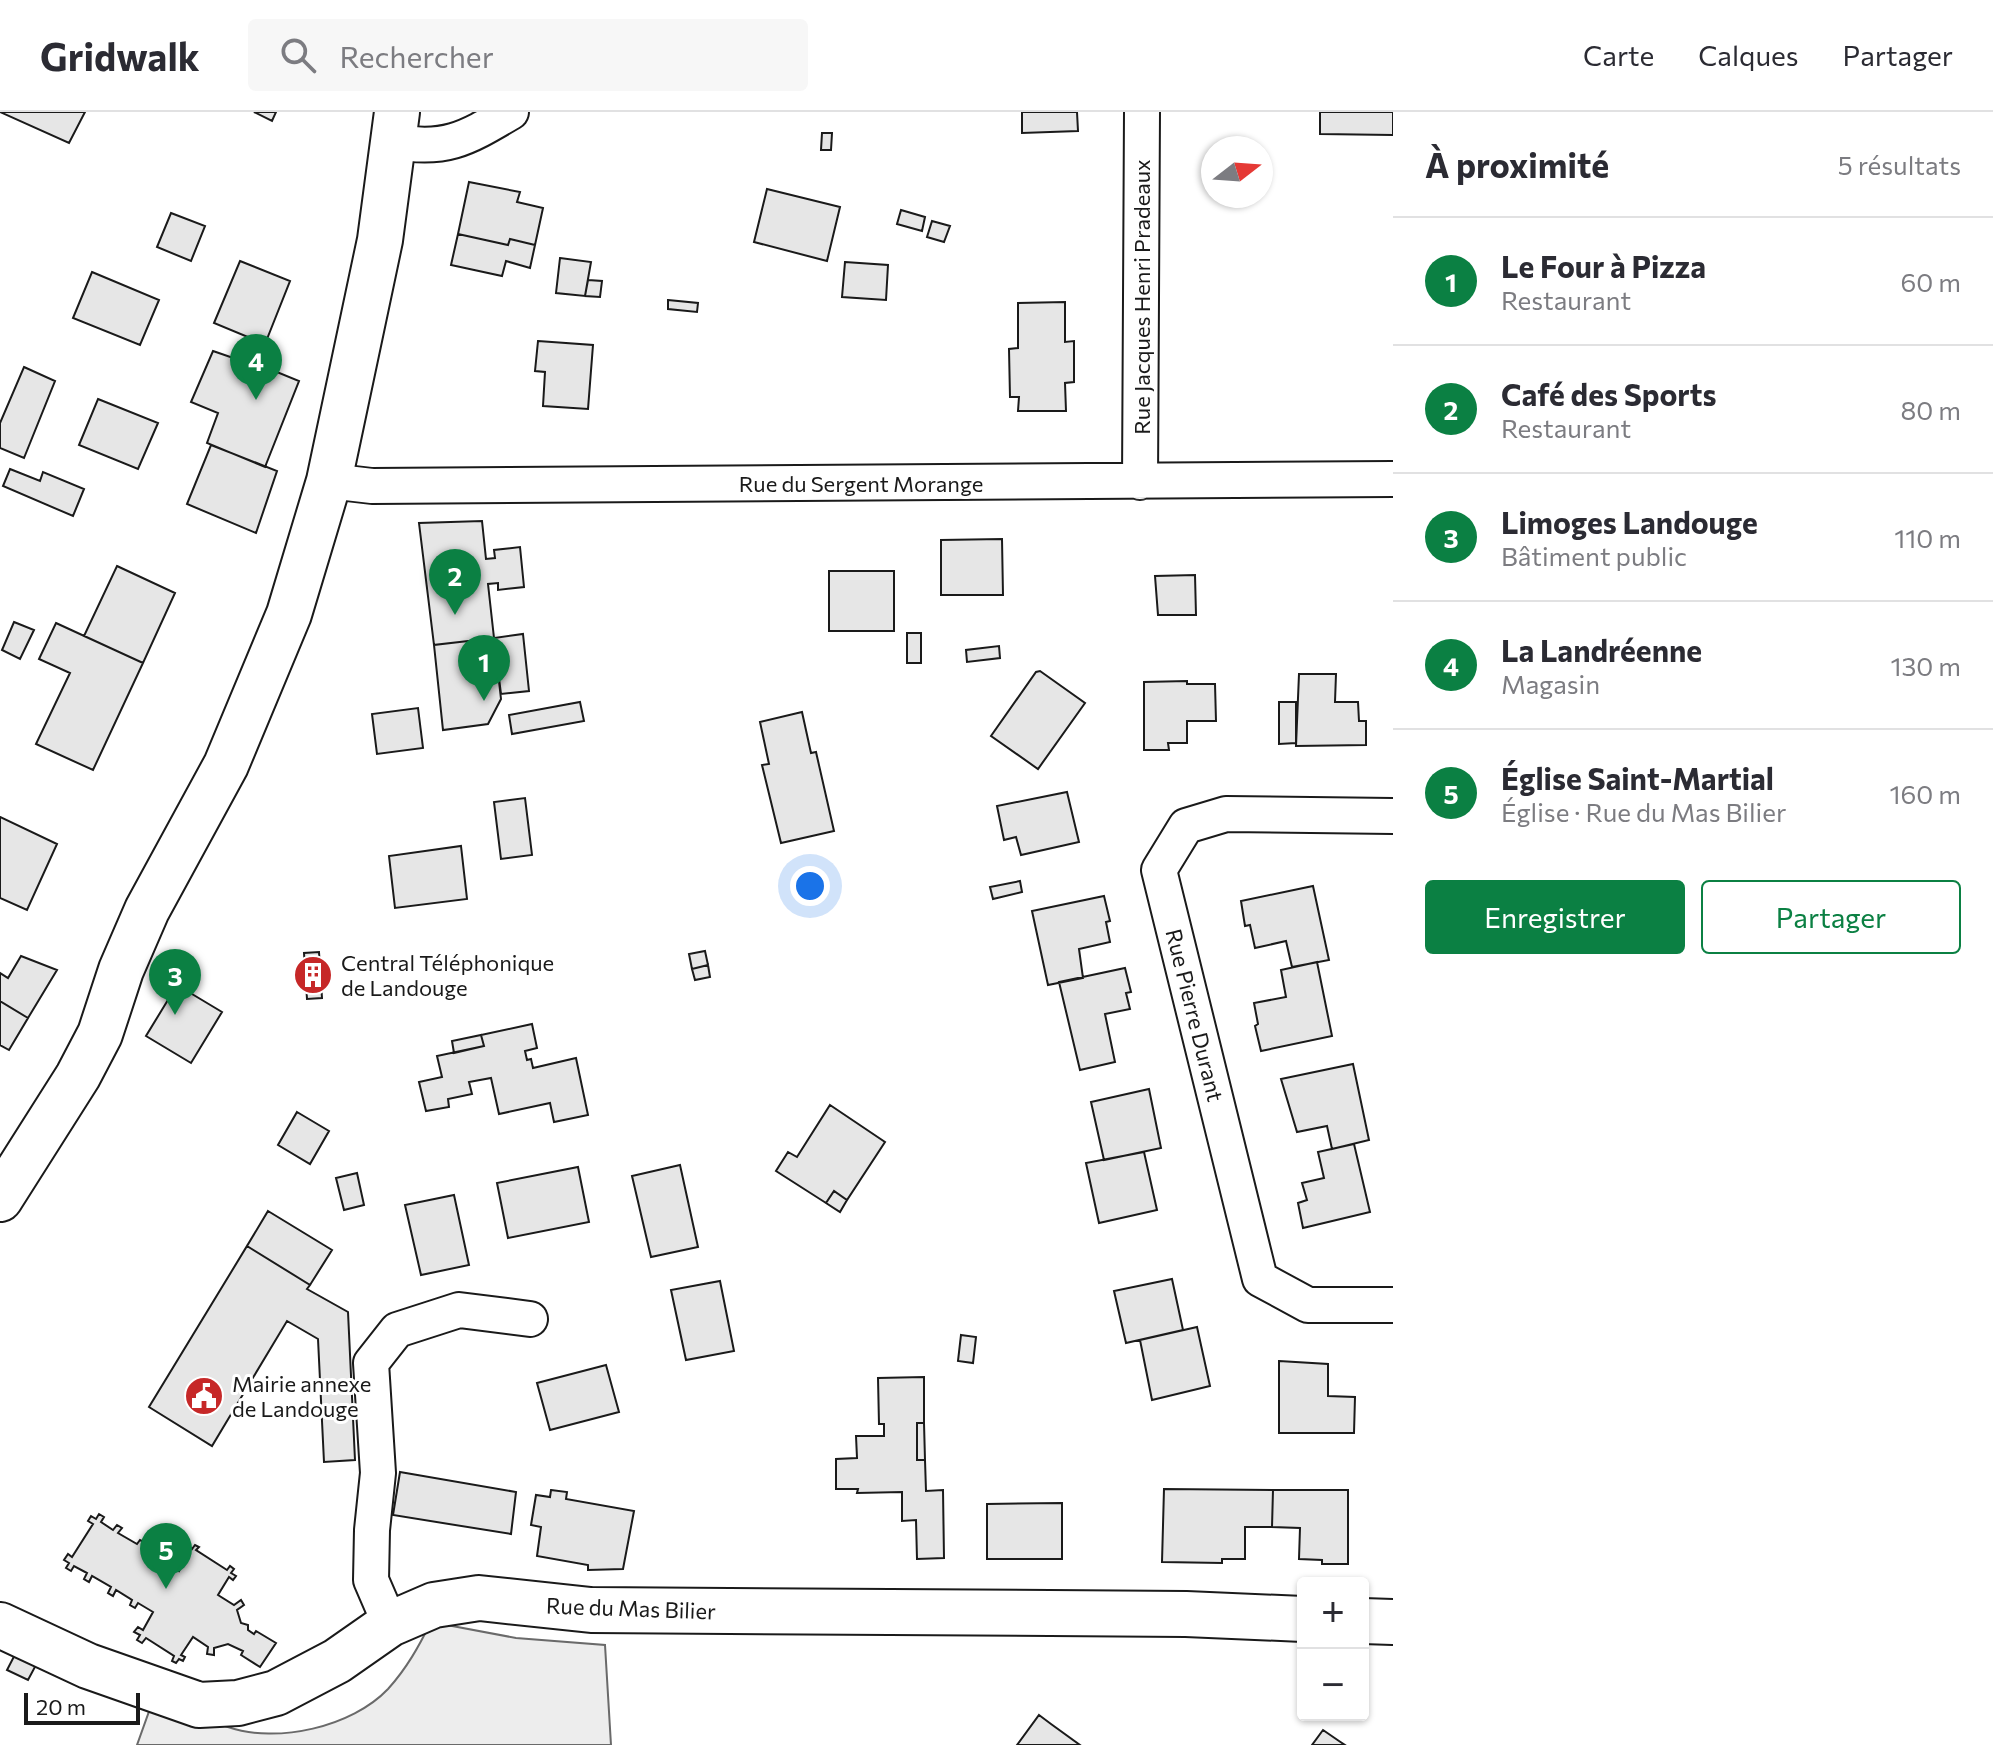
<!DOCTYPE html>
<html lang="fr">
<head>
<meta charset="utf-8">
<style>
  body { margin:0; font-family:Commissioner,sans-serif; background:#f7f7f7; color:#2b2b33 }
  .controls { position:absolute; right:24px; bottom:24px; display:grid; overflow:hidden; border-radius:8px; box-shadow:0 2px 6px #0004 }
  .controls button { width:72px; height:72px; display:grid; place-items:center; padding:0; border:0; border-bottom:2px solid #e1e1e2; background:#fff; color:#2b2b33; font:40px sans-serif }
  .compass { position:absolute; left:1201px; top:24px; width:72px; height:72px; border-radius:50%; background:#fff; box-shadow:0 2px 6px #0004; rotate:73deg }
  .scale { position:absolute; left:24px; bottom:20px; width:116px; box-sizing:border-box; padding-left:8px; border:4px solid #1a1a1a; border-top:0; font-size:22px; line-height:28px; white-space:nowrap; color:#1a1a1a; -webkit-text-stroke:6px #fff; paint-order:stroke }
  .you { position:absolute; left:810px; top:774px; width:28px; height:28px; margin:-20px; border:6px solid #fff; border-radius:50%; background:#1a73e8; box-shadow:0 0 0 12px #1a73e833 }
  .badge { display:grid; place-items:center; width:52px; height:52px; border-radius:50%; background:#0b8043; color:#fff; font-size:26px; font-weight:700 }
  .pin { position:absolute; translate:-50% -66px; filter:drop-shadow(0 2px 4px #0008) }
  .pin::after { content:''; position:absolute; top:42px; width:28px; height:24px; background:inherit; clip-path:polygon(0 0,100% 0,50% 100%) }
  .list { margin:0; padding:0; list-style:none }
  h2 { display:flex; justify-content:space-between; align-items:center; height:104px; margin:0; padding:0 32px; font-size:34px }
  h2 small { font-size:26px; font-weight:400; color:#7c7c81 }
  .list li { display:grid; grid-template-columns:52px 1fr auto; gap:24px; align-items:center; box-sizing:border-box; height:128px; padding:0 32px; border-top:2px solid #e1e1e2 }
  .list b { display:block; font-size:30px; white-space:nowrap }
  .list p { margin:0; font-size:26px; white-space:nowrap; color:#7c7c81 }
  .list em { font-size:26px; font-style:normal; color:#7c7c81 }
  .actions { display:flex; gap:16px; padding:24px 32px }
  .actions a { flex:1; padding:18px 0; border:2px solid #0b8043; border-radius:8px; text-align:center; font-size:28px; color:#0b8043 }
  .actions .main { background:#0b8043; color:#fff }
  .icon { flex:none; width:44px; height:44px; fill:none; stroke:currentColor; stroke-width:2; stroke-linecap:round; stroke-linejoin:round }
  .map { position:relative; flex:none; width:1393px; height:1633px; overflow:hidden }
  header { display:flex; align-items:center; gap:48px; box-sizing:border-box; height:112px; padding:0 40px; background:#fff; border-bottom:2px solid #e1e1e2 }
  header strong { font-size:38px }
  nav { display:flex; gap:44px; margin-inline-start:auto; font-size:28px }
  .search { width:560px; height:72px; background:#f7f7f7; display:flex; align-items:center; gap:20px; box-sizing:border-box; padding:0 28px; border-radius:8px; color:#7c7c81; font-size:30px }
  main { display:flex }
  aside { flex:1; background:#fff }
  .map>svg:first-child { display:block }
  .green { fill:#ededed; stroke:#6a6a6a; stroke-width:2 }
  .building { fill:#e6e6e6; stroke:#1a1a1a; stroke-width:2 }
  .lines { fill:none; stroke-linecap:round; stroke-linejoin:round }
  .minor-casing { stroke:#1a1a1a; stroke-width:38 }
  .tertiary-casing { stroke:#1a1a1a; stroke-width:48 }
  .secondary-casing { stroke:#1a1a1a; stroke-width:48 }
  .minor { stroke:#fff; stroke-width:34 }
  .tertiary { stroke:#fff; stroke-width:44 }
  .secondary { stroke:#fff; stroke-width:44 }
  .labels { text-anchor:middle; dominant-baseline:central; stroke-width:6; stroke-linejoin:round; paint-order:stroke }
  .street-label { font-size:22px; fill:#1a1a1a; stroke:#fff }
  .poi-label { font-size:22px; fill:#1a1a1a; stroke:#fff; text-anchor:start }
</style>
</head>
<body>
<header>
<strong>Gridwalk</strong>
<div class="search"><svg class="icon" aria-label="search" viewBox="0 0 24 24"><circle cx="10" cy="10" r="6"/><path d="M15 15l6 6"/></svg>Rechercher</div>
<nav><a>Carte</a><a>Calques</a><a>Partager</a></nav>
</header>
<main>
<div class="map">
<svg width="1393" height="1633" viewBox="0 0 1393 1633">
  <rect width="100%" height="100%" fill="#fff"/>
  <path class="green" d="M431 1510 516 1526 605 1533 611 1633H137L156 1580C179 1591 203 1607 228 1615 277 1632 352 1615 388 1577 407 1556 419 1534 431 1510Z"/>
  <path class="building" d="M0 0H85L69 31Z
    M254 0H276L272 9Z
    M1022 0H1077L1078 19 1022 21Z
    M1320 0H1393V23L1320 22Z
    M822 21H832L831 38H821Z
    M469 70 520 80 517 90 543 96 535 133 510 127 508 133 458 122Z
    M767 77 840 95 827 149 754 130Z
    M901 98 925 105 922 119 897 112Z
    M171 101 205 114 191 149 157 135Z
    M932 109 950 114 944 130 927 125Z
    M458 122 508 133 510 127 535 133 530 156 506 149 502 164 451 153Z
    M560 146 591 150 585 184 556 181Z
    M240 149 290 169 265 232 214 211Z
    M845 150 888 153 886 188 842 185Z
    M92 160 159 188 140 233 73 206Z
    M588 168 602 169 600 185 585 184Z
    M668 188 698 191 697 200 668 197Z
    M1065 190V230L1074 229V270L1065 271 1066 299H1018L1019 285H1010L1009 237 1018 236V191Z
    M538 229 593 233 588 297 543 294 545 260 535 259Z
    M213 239 239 248 240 245 299 269 265 355 207 331 218 301 191 290Z
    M24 255 55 269 24 346 0 336V311Z
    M98 287 158 311 138 357 79 333Z
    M211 333 277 359 256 421 187 392Z
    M10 357 40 369 43 360 84 377 73 404 3 374Z
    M482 409 486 447 495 446 494 438 520 435 524 475 498 478V471L488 472 494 526 434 533 419 411Z
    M1002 427 1003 483H941V428Z
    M117 454 175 481 143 551 84 524Z
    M829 459H894V519H829Z
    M1195 463 1196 503H1158L1155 464Z
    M14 510 34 518 20 547 2 538Z
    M56 511 143 551 93 658 36 632 70 561 39 547Z
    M907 521H921V551H907Z
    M523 522 529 579 501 582 494 526Z
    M494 526 501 587 488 612 443 618 434 533Z
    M999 534 1000 546 967 550 966 538Z
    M1040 559 1085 591 1038 657 991 624 1036 560Z
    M1299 562H1336L1335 590H1358L1359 609H1366V633L1296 634Z
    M1187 569V572H1215L1216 609H1187V631H1168L1169 638H1144V570Z
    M580 590 584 609 512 622 509 603Z
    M1279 590H1296V631L1279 632Z
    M418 596 423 636 377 642 372 602Z
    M802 600 811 641 816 640 834 719 781 731 762 653 769 652 760 610Z
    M1067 680 1079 730 1021 743 1016 725 1004 728 997 694Z
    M525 686 532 743 501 747 494 690Z
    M0 705 57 732 27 798 0 786Z
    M461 734 467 787 395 796 389 744Z
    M1020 769 1022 780 993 787 990 775Z
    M1313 774 1329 848 1292 855 1286 829 1255 836 1250 813 1245 814 1241 789Z
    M1104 784 1110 809 1106 810 1110 830 1079 837 1083 866 1048 873 1032 799Z
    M705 839 708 853 692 857 689 842Z
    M319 840 322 886 307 887 304 841Z
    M21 844 57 858 28 906 0 889V861L8 866Z
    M1317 850 1332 924 1261 939 1255 914 1258 912 1254 891 1286 885 1281 858Z
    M708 853 710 865 695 868 692 857Z
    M1125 856 1131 880 1126 881 1130 897 1105 902 1115 950 1080 958 1059 870Z
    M177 873 222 900 191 951 146 924Z
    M0 889 28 906 9 938 0 933Z
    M532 912 537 936 525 939 527 948 531 947 533 956 576 946 588 1003 554 1010 550 991 499 1002 491 966 469 970 472 982 448 987 449 995 426 999 419 970 442 965 437 944 484 934 481 923Z
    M481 923 484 934 454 941 452 929Z
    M1353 952 1369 1028 1332 1037 1327 1014 1297 1020 1281 967Z
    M1149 977 1161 1036 1104 1048 1091 990Z
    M830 993 885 1030 847 1088 834 1079 826 1091 776 1059 788 1040 797 1045Z
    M297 1000 329 1019 310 1052 278 1033Z
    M1354 1032 1370 1100 1303 1116 1298 1091 1307 1088 1302 1071 1324 1066 1318 1040Z
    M1144 1040 1157 1098 1099 1111 1086 1051Z
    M680 1053 698 1135 651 1145 632 1064Z
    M578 1055 589 1110 508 1126 497 1071Z
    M357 1061 364 1093 344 1098 336 1066Z
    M834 1079 847 1088 840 1100 826 1091Z
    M454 1083 469 1153 421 1163 405 1093Z
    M268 1099 332 1138 310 1173 247 1134Z
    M247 1134 310 1173 307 1177 348 1200 355 1348 324 1350 318 1227 287 1209 212 1334 149 1295Z
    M1172 1167 1183 1218 1126 1231 1114 1179Z
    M720 1169 734 1239 686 1248 671 1178Z
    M1197 1215 1210 1274 1152 1288 1140 1228Z
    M961 1223 976 1225 973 1251 958 1249Z
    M1279 1249 1328 1252V1284L1355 1285 1354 1321H1279Z
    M606 1253 619 1300 550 1318 537 1271Z
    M924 1265V1311H917V1348H925L926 1379 943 1378 944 1446 917 1447 916 1408 902 1409V1380L857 1381 858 1377H836V1347L857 1346 856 1324H884V1312H879L878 1266Z
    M917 1311H924L925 1348H917Z
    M400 1360 516 1380 511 1422 393 1403Z
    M1164 1377 1273 1378 1272 1415H1245V1447H1222V1451L1162 1450Z
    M551 1378 567 1380 566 1387 634 1399 623 1457 588 1458V1453L537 1444 541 1415 531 1413 536 1383 550 1385Z
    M1273 1378H1348V1452H1322V1448L1299 1447 1300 1416 1272 1415Z
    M1062 1391V1447H987V1392Z
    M99 1402 104 1405 101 1410 113 1418 117 1413 122 1416 118 1421 137 1432 140 1428 146 1431 142 1436 158 1446 162 1441 167 1444 163 1449 179 1459 189 1442 185 1439 188 1434 192 1437 195 1433 199 1435 196 1438 227 1458 230 1454 234 1457 231 1461 236 1464 233 1468 229 1465 218 1483 234 1493 241 1488 244 1493 237 1498 241 1511 248 1513V1518L254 1522 256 1519 276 1531 260 1555 241 1543 243 1539 228 1532 214 1536V1543L207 1542 208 1535 193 1525 181 1543 185 1545 183 1549 179 1547 176 1551 172 1549 174 1544 146 1526 142 1531 137 1528 140 1523 134 1520 138 1515 143 1518 153 1500 138 1491 135 1496 130 1493 132 1488 116 1478 113 1484 108 1481 111 1475 92 1464 89 1470 84 1467 87 1461 74 1454 71 1459 66 1456 69 1451 64 1448 68 1442 72 1445 93 1412 88 1409 91 1404 96 1407Z
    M23 1527 44 1538 28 1568 7 1558Z
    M1039 1603 1051 1612 1080 1633H1017Z
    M1323 1618 1339 1629 1345 1633H1312Z"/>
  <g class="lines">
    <defs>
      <path id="minor" d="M392 29C445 40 467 26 511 0
        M329 369 372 374 1393 367
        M1140 370 1142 0
        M1393 704 1226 702 1186 714 1159 758 1260 1167 1308 1193H1393
        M390 1512 371 1468 372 1418 378 1361 371 1251 397 1218 459 1198 530 1207"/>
      <path id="tertiary" d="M1363 1509 1393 1510
        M0 1513 88 1554 199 1593 238 1591 276 1581 337 1549 390 1512 434 1493 479 1486 591 1498 1186 1502 1303 1507"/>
      <path id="secondary" d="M0 1087 78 964 100 922 121 858 147 798 226 653 289 502 329 369 380 128 397 0"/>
    </defs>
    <use href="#minor" class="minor-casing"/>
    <use href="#tertiary" class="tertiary-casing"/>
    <use href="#secondary" class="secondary-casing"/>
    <use href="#minor" class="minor"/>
    <use href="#tertiary" class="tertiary"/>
    <use href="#secondary" class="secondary"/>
  </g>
  <defs>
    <symbol id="building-disc" viewBox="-11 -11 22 22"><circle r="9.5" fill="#c62828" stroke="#fff"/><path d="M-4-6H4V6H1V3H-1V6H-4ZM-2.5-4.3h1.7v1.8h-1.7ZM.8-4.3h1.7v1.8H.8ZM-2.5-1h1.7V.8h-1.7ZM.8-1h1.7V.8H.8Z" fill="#fff"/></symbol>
    <symbol id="civic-disc" viewBox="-11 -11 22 22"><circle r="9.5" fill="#c62828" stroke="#fff"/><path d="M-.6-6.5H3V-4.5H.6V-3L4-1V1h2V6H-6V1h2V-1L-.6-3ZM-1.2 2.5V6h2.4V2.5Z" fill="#fff"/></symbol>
  </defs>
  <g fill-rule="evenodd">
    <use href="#building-disc" x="291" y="841" width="44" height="44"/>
    <use href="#civic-disc" x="182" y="1262" width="44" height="44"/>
  </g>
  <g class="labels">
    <g class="street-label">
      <text transform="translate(1141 185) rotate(-90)">Rue Jacques Henri Pradeaux</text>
      <text x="861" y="371">Rue du Sergent Morange</text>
      <text transform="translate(1195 903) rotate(76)">Rue Pierre Durant</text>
      <text transform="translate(631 1496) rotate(2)">Rue du Mas Bilier</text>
    </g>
    <g class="poi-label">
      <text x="341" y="850">Central Téléphonique<tspan x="341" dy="25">de Landouge</tspan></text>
      <text x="232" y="1271">Mairie annexe<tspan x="232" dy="25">de Landouge</tspan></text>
    </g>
  </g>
</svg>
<div class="controls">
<button>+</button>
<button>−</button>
</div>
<svg class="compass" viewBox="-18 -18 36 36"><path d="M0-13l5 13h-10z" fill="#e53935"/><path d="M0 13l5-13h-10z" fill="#7c7c81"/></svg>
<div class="scale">20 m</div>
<div class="you"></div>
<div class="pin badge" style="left:484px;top:589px">1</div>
<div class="pin badge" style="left:455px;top:503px">2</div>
<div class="pin badge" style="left:175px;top:903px">3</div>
<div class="pin badge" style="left:256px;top:288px">4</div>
<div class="pin badge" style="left:166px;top:1477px">5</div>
</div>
<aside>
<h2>À proximité<small>5 résultats</small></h2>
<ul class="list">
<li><span class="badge">1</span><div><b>Le Four à Pizza</b><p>Restaurant</p></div><em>60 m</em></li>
<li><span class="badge">2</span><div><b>Café des Sports</b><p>Restaurant</p></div><em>80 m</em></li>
<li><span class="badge">3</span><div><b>Limoges Landouge</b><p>Bâtiment public</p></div><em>110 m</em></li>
<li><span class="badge">4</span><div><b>La Landréenne</b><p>Magasin</p></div><em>130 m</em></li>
<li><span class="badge">5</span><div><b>Église Saint-Martial</b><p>Église · Rue du Mas Bilier</p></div><em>160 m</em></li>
</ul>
<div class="actions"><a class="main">Enregistrer</a><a>Partager</a></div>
</aside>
</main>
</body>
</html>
